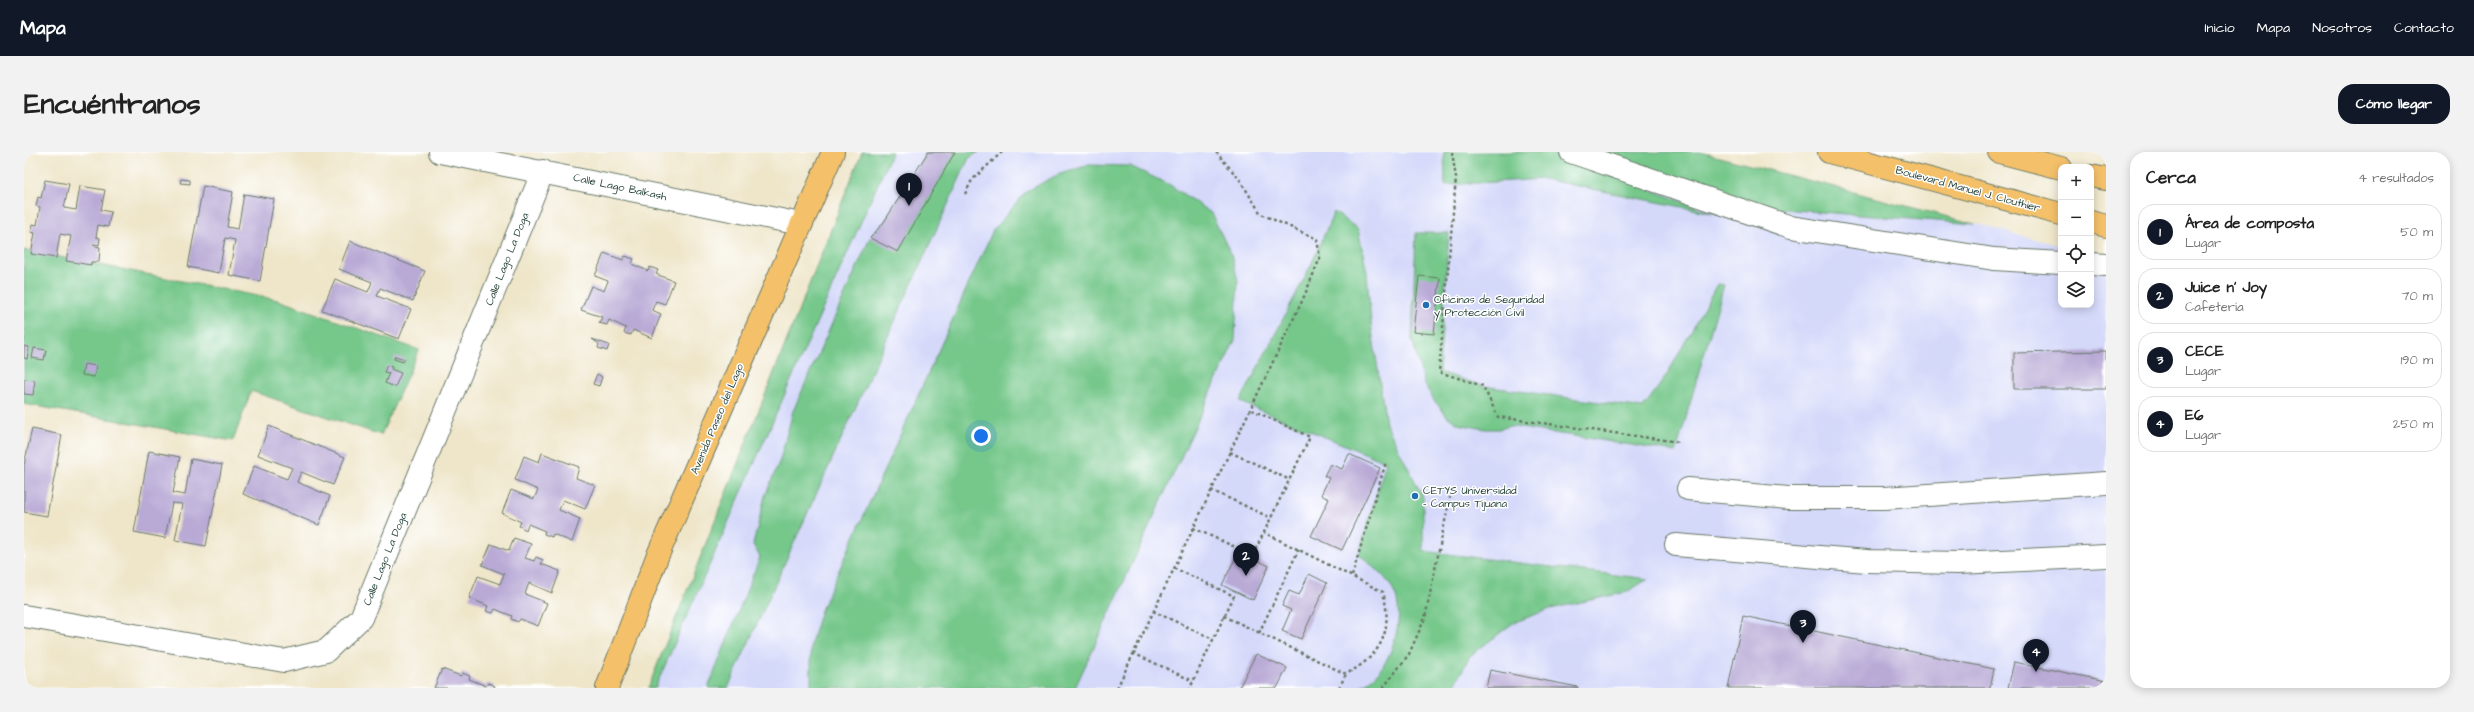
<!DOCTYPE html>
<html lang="es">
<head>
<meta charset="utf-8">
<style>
  body { margin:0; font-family:"Architects Daughter",sans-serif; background:#f2f2f2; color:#222 }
  .controls { position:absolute; right:12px; top:12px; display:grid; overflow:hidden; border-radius:8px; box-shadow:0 2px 10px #0003 }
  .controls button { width:36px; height:36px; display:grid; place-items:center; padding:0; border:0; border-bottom:1px solid #e0e0e0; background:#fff; color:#222; font:20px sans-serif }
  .you { position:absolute; left:957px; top:284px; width:14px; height:14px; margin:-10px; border:3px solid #fff; border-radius:50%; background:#1a73e8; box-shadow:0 0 0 6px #1a73e833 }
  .badge { display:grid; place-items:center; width:26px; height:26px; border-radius:50%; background:#111827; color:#fff; font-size:13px; font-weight:700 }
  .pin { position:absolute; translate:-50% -33px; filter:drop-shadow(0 1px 2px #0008) }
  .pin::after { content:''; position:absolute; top:21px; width:14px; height:12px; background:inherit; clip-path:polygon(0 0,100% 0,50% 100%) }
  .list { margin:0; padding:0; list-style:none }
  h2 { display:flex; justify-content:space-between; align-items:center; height:52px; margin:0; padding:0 16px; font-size:17px }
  h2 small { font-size:13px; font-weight:400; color:#767676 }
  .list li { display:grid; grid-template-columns:26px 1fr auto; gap:12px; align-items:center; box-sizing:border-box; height:56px; margin:0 8px 8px; padding:0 8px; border:1px solid #e0e0e0; border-radius:16px }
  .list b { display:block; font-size:15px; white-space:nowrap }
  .list p { margin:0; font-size:13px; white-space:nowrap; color:#767676 }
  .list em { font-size:13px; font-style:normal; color:#767676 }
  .icon { flex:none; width:22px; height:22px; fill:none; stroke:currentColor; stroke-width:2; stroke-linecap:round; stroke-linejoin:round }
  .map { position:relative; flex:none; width:2082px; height:536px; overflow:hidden; border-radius:16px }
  header { display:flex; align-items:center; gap:24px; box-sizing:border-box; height:56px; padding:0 20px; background:#111827; color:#fff }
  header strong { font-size:19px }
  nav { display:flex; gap:22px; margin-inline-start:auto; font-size:14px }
  .intro { display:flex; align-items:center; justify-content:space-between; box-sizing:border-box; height:96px; padding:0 24px }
  h1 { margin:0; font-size:28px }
  .button { padding:10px 18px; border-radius:16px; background:#111827; color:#fff; font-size:14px; font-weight:700 }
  main { display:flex; gap:24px; padding:0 24px }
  aside { flex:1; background:#fff; border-radius:16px; box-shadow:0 2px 10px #0003 }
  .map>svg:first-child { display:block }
  .built { fill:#d4d8f9 }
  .green { fill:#74c78a; stroke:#4a825f }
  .building { fill:#b8a9d5 }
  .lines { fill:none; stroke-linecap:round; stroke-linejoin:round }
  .minor-casing { stroke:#687868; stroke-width:24 }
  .major-casing { stroke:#687868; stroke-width:24 }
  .path { stroke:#687868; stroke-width:2.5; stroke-dasharray:3 3; stroke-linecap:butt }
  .minor { stroke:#fff; stroke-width:22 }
  .major { stroke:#f4c16a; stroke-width:22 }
  .poi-dot { fill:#1f6fb2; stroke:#fff; stroke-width:1.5 }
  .labels { text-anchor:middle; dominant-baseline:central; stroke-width:3; stroke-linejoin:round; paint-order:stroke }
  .street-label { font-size:11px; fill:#1f3d34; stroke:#fff }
  .poi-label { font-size:11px; fill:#1f3d34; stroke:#fff; text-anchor:start }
</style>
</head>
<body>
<header>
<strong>Mapa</strong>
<nav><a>Inicio</a><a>Mapa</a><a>Nosotros</a><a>Contacto</a></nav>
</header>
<div class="intro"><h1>Encuéntranos</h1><a class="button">Cómo llegar</a></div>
<main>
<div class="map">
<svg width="2082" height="536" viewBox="0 0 2082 536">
  <rect width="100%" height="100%" fill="#fff"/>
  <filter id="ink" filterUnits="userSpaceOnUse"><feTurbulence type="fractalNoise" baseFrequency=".025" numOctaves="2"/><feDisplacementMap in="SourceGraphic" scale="8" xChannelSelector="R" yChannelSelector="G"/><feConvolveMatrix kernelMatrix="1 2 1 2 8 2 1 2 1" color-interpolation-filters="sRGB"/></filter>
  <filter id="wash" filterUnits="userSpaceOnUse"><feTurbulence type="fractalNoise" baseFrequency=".012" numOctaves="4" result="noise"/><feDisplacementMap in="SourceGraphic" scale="16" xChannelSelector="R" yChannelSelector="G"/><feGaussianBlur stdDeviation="0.9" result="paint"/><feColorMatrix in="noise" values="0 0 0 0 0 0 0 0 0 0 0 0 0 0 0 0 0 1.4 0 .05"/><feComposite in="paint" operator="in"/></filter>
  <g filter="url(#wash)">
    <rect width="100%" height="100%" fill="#efe6ca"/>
    <path class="built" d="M838 0H1676L2037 94V153H2067V102L2082 106V536H624Z"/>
    <path class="green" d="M838 0H868L631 536H624Z
      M904 0H955L945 6 704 536H684L736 405 729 393 741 344 756 308 769 259 846 86 860 70Z
      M1420 0H1527L1688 61 1519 27 1421 33Z
      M1565 0H1676L1951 72 1745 56 1667 30Z
      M1065 13 1106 14 1146 33 1187 61 1207 102 1214 129 1211 188 1051 536H787V491L797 458 969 78 1003 39 1033 23Z
      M1310 60 1334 77 1343 121 1347 171 1362 272 1399 345V399L1624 427 1603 440 1526 457 1489 471 1446 504 1429 536H1335C1341 532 1352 525 1356 519 1370 499 1381 463 1370 440 1364 425 1347 413 1335 402L1362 310 1216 250 1286 115Z
      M1392 81H1425L1415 220 1459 234 1619 256 1643 223 1693 132 1700 133 1652 300 1485 274 1475 277H1461L1434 272 1423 264 1409 247 1400 231 1388 187Z
      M0 98 254 148 395 198 357 283 227 239 209 289 0 252Z"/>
    <g id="blocks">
      <path class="building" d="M904 0H931L874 100 846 86 860 70Z
        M157 27 166 28V32L156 31Z
        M21 28 45 32 40 56 52 58 56 34 81 38 77 58 87 60 84 75 74 73 72 85 76 86 75 93 70 92V94L76 95 75 110H67V113L42 109 47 84 36 82 32 106 7 102 11 81 7 80 9 72 13 73 16 55 12 54 14 45 17 46Z
        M179 34 209 40 203 75 214 77 220 42 250 47 236 129 205 123 211 88 201 86 195 121 164 115Z
        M326 89 401 119 389 149 356 136 353 144 387 157 375 187 298 158 311 127 344 140 348 130 315 117Z
        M580 101 599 108 601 104 610 107 608 112 624 119 626 115 634 118 632 122 650 129 641 152 632 149 628 158 637 162 628 186 609 178 607 183 600 181 602 176 585 168 583 173 575 171 578 165 557 158 567 134 580 139 584 129 571 124Z
        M1395 124 1416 126 1410 182 1389 180Z
        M568 187 585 193 583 199 574 196 575 192Z
        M0 194 5 195 3 207 0 206Z
        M10 196 22 198 20 208 8 206Z
        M2082 199V237H1990V201Z
        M371 204 381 207 379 210 370 207Z
        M60 212 72 214 70 225 58 223Z
        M363 213 368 215 367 217 377 221 371 235 361 231 365 221 360 220Z
        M573 222 578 225 575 234 569 232Z
        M0 227 11 228 9 243 0 242Z
        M245 274 321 305 309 333 277 320 273 330 306 344 295 373 219 342 230 314 263 327 268 316 234 303Z
        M8 277 38 283 23 364 0 360V313Z
        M125 299 156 305 149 341 161 343 167 307 198 313 182 394 151 388 158 352 148 351 141 386 110 380Z
        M518 301 555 315 552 326 571 333 561 357 539 348 535 358 556 367 548 390 529 382 528 385 520 382 521 379 504 372 502 378 495 374 497 370 478 361 487 338 510 347 514 338 491 328 500 304 515 310Z
        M1325 302 1356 316 1318 398 1287 384 1305 347 1297 343 1305 326 1300 324 1306 312 1318 317Z
        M490 386 507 392 501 406 510 409 512 405 519 408 517 412 536 419 528 441 505 431 501 442 523 451 514 474 496 467 494 470 487 467 488 464 471 457 469 461 462 459 464 454 445 446 454 424 476 432 480 422 458 413 467 392 485 399Z
        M1215 399 1245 414 1229 448 1198 433Z
        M1285 422 1303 431 1277 487 1258 479 1267 458 1258 454 1265 439 1275 443Z
        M1719 464 1970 517 1966 536H1704Z
        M1232 502 1263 516 1253 536H1215Z
        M1990 510 2082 529V536H1984Z
        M418 517 437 524 438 521 446 524 445 527 462 534 464 531 471 534 470 536H410Z
        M1466 518 1554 535V536H1462Z"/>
    </g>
  </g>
  <g filter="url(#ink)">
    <use href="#blocks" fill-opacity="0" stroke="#687868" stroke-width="1"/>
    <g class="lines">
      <defs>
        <path id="minor" d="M416 0 777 72
          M1547 0 1767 75 1970 107 2037 111
          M2067 112 2082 113
          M1664 337 1764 346H1860L2082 331
          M1652 393 1843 409 1934 411 2082 404
          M0 464 260 509 302 499 337 466 519 19"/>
        <path id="major" d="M1805 0 2037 62
          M1975 0 2037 16
          M2067 24 2082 27
          M2067 70 2082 74
          M583 536 633 405 809 0"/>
      </defs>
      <use href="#minor" class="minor-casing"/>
      <use href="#major" class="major-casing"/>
      <path class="path" d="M1428 0 1432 26 1415 220 1459 234 1474 265 1655 290
        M941 42 948 28 978 0
        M1206 300 1266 328
        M1187 338 1247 366
        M1169 376 1229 403 1286 285 1226 257
        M1150 416 1210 444 1166 536
        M1328 424 1362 310
        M1129 459 1189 487
        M1200 464 1322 522C1358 503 1369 480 1359 440L1241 381
        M1235 481 1275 397
        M1109 501 1169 529
        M1093 536 1279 147 1296 106 1293 87 1237 62 1216 28 1192 0
        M1315 536 1322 522
        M1359 536 1385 502 1401 466 1426 345"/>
      <use href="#minor" class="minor"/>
      <use href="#major" class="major"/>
    </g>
  </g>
  <g class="poi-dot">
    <circle cx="1402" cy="153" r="4"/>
    <circle cx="1391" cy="344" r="4"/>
  </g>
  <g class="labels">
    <g class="street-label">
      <text transform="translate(596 35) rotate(12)">Calle Lago Balkash</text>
      <text transform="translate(1944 37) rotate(15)">Boulevard Manuel J. Clouthier</text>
      <text transform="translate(483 107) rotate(-68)">Calle Lago La Doga</text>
      <text transform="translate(693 267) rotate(-67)">Avenida Paseo del Lago</text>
      <text transform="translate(361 407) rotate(-68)">Calle Lago La Doga</text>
    </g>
    <g class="poi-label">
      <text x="1410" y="147">Oficinas de Seguridad<tspan x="1410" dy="13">y Protección Civil</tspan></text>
      <text x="1399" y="338">CETYS Universidad<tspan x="1399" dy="13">- Campus Tijuana</tspan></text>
    </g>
  </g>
</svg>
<div class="controls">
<button>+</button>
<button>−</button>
<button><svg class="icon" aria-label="locate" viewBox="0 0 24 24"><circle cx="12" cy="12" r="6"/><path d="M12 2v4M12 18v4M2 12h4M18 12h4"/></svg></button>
<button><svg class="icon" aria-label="layers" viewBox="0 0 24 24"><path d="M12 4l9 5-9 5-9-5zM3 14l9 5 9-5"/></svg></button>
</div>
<div class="you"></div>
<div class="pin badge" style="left:885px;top:54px">1</div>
<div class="pin badge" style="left:1222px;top:424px">2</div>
<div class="pin badge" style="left:1779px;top:491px">3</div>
<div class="pin badge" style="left:2012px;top:520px">4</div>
</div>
<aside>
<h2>Cerca<small>4 resultados</small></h2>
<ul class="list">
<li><span class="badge">1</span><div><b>Área de composta</b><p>Lugar</p></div><em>50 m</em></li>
<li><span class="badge">2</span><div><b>Juice n’ Joy</b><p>Cafetería</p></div><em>70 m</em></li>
<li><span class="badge">3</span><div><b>CECE</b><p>Lugar</p></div><em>190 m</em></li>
<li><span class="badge">4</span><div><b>E6</b><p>Lugar</p></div><em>250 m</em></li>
</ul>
</aside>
</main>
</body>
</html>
